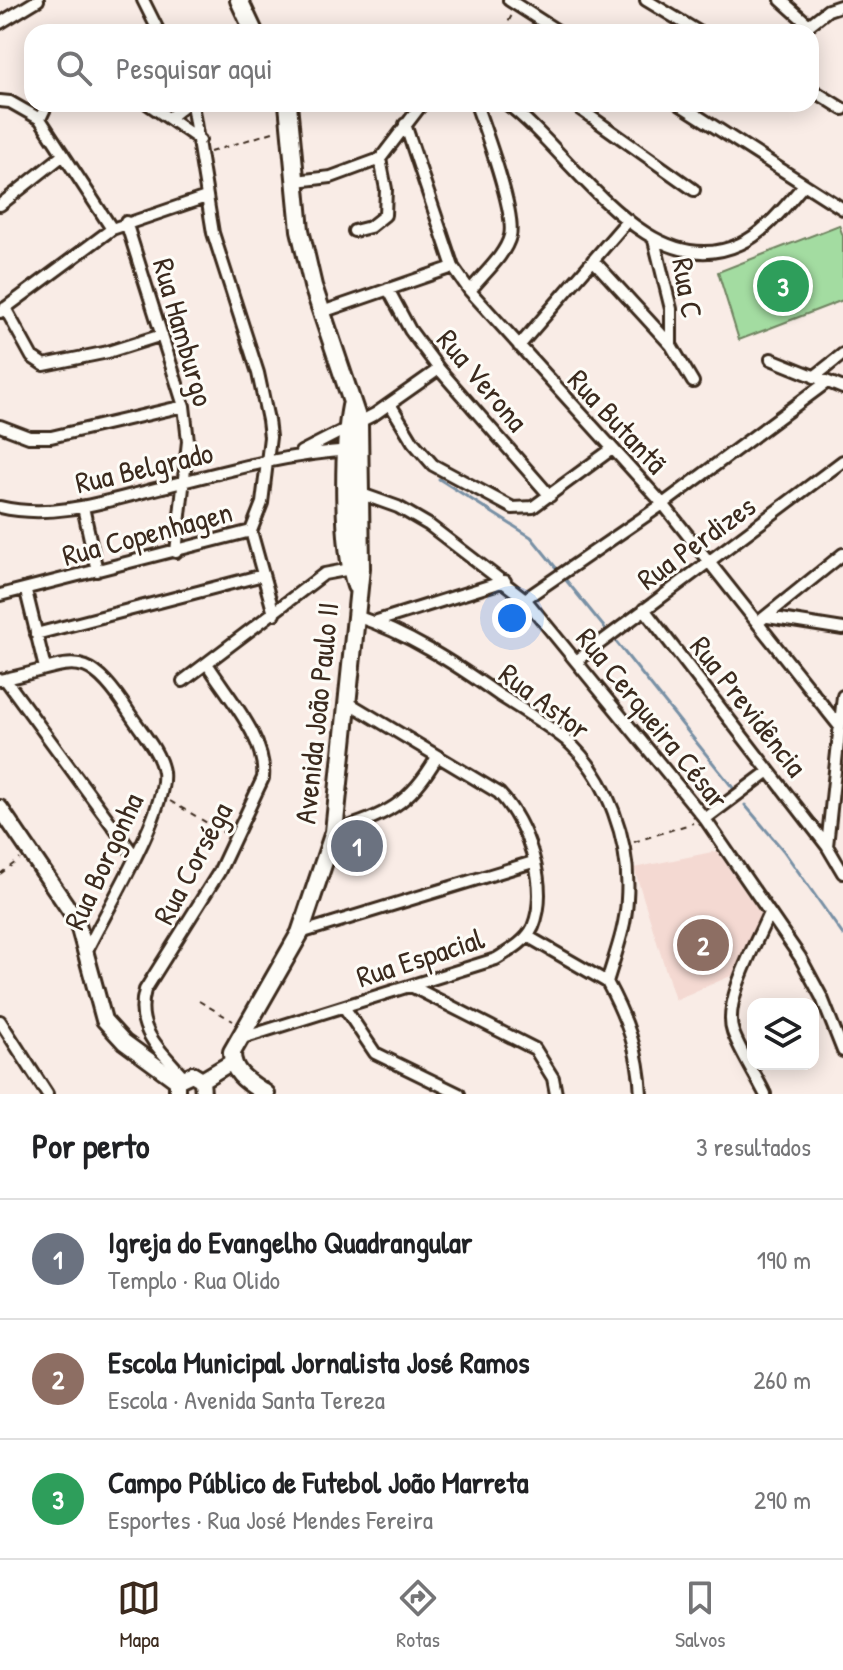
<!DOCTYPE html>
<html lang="pt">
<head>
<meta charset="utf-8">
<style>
  body { margin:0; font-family:"Patrick Hand",sans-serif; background:#f6f6f6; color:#202124 }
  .controls { position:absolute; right:24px; bottom:24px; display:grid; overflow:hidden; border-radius:16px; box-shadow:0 4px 20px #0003 }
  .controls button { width:72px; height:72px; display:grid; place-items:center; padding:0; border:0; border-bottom:2px solid #e0e0e0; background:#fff; color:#202124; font:40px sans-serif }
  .you { position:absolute; left:512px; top:618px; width:28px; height:28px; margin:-20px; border:6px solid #fff; border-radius:50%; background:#1a73e8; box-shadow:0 0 0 12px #1a73e833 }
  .badge { display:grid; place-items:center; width:52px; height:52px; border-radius:50%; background:#3b2a1e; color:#fff; font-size:26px; font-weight:700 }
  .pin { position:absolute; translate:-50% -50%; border:4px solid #fff; box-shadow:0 2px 8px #0006 }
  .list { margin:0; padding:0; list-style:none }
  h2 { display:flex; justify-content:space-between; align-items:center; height:104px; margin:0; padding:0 32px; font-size:34px }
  h2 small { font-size:26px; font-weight:400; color:#757577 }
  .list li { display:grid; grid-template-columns:52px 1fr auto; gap:24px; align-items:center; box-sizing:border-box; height:120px; padding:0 32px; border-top:2px solid #e0e0e0 }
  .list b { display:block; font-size:30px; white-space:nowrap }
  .list p { margin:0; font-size:26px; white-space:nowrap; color:#757577 }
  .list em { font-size:26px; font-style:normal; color:#757577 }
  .icon { flex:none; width:44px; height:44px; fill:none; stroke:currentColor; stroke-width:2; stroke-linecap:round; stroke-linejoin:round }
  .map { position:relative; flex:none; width:843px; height:1094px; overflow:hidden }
  .search { position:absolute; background:#fff; box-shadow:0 4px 20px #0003; left:24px; right:24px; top:24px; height:88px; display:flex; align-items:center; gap:20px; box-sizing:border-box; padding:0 28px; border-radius:24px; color:#757577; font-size:30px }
  .sheet { height:464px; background:#fff }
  nav { display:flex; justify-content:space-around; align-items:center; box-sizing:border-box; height:112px; border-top:2px solid #e0e0e0; background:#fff; font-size:22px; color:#757577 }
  nav a { display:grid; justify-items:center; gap:4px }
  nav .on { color:#3b2a1e }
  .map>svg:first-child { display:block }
  .built { fill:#f4d9d2 }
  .green { fill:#a3dca1; stroke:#6f8360; stroke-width:2 }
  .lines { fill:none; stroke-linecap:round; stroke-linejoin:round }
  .stream { stroke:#7890a5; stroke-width:3 }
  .building { fill:#e7ada2; stroke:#3b2a1e; stroke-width:2 }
  .street-casing { stroke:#3b2a1e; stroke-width:16 }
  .secondary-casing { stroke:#3b2a1e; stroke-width:20 }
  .primary-casing { stroke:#3b2a1e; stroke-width:22 }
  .path { stroke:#3b2a1e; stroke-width:2; stroke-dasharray:6 6; stroke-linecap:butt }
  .street { stroke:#fdfcf7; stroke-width:10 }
  .secondary { stroke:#fdfcf7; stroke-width:14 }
  .primary { stroke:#fdfcf7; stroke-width:16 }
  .labels { text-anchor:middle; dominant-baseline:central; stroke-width:6; stroke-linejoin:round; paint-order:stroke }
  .street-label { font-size:30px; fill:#3b2a1e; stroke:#fdfcf7 }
</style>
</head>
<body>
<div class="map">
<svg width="843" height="1094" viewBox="0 0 843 1094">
  <rect width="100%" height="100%" fill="#f9ece6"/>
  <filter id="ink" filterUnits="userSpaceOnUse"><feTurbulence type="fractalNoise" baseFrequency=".0125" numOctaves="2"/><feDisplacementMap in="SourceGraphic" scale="16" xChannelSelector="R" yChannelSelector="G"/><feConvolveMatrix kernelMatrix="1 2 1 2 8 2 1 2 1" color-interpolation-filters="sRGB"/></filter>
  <g filter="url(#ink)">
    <path class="built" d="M717 851 762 916 733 975 675 1000 634 868Z"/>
    <path class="green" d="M839 225 843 236V300L739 340 718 272Z"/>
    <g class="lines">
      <path class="stream" d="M439 479 531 537 608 632
        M613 638 733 788
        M745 805 783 850 843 935"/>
    </g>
    <path class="building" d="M364 830 371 855 339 866 348 836Z"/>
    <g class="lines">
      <defs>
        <path id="street" d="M143 0 159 32
          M509 0 559 32
          M646 0 699 32
          M781 0 809 25 804 32
          M0 23 38 0
          M809 25 828 10 843 5
          M811 89 843 109
          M0 101 10 102 40 119 112 229
          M148 104 200 140
          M507 104C571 151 647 287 740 244 765 233 785 206 803 186
          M573 104 694 190
          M679 104 843 209
          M169 118 186 104
          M40 119 47 104
          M405 124 453 267 470 291 663 504 840 727
          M296 181 331 177 380 159 422 104
          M0 205 62 156
          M126 222 184 406 188 441 176 552
          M354 231 370 227 385 215 386 189 380 159
          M654 240 671 309V345
          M593 260 671 345 693 382
          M388 289 410 330 439 369 550 496
          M470 291C482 275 505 256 510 236 516 213 485 130 476 104
          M5 308 32 357 44 365 108 352 162 335
          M0 312 112 229 206 197
          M322 312 453 267
          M519 346 628 220
          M771 359 843 388
          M814 377 843 354
          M390 404 413 442 433 465 513 508 533 507 612 449
          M0 426 29 437H51L184 406
          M301 452 375 414 439 369
          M356 492 398 507 429 525 525 599 705 819 800 957 822 998 843 1051
          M0 507C55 520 110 500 163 487 225 471 287 454 351 450
          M83 507 97 571
          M251 531 274 614
          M26 591 45 668
          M0 595 251 531 262 503 270 437 268 420 258 373 213 233 192 104
          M525 599 663 504 827 382
          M644 609 827 846 843 873
          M356 616C409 634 454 663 499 695 521 709 545 723 565 739 608 776 631 843 627 899 626 927 615 955 607 982
          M768 617 843 629
          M760 621 843 554
          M374 622 505 581
          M36 634 263 575
          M576 661 843 461
          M5 679 134 855
          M0 680C73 666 83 641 130 714 141 731 160 752 163 772 168 810 104 914 86 952
          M183 681 324 574 356 568
          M705 819 769 771
          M334 832C386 814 409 806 437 757
          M827 846 843 696
          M300 933 533 862
          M527 936 607 982
          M607 982C627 1019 639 1052 641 1094
          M411 986 535 1049 553 1078 556 1094
          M344 1007 375 1053 459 1094
          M0 1021 47 1094
          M239 1039 496 959C509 951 526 942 533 927 550 885 527 823 499 793L349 703
          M183 1076C159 1049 134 1029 145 990L219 872 263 778C267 739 228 697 208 665
          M765 1094C755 1074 741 1053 733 1032 722 1002 757 942 769 913"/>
        <path id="secondary" d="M0 808 77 921 104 1020 124 1042 177 1081
          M202 1080 232 1062
          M177 1094V1081L192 1074 202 1080 203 1094"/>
        <path id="primary" d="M239 0 254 32
          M351 406C343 448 342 547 356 586
          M266 1094C250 1083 231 1073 232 1052L300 933 334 832 361 568 359 423 313 286 300 230 288 104"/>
      </defs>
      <use href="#street" class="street-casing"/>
      <use href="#secondary" class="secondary-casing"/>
      <use href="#primary" class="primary-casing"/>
      <path class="path" d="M503 32 513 13
        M210 152 276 131
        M170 801 226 834
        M634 842 693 823
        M0 874 20 859
        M199 1001 233 1021"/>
      <use href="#street" class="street"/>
      <use href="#secondary" class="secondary"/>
      <use href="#primary" class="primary"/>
    </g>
  </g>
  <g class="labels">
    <g class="street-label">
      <text transform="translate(688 288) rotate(80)">Rua C</text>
      <text transform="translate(184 332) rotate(74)">Rua Hamburgo</text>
      <text transform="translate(483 380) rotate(50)">Rua Verona</text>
      <text transform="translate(618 421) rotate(47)">Rua Butantã</text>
      <text transform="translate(144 467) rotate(-13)">Rua Belgrado</text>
      <text transform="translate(147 533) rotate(-15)">Rua Copenhagen</text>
      <text transform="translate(696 542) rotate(-36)">Rua Perdizes</text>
      <text transform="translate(545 701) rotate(37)">Rua Astor</text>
      <text transform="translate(749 706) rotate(52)">Rua Previdência</text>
      <text transform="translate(316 713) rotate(-84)">Avenida João Paulo II</text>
      <text transform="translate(653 718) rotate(51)">Rua Cerqueira César</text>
      <text transform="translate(103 861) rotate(-65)">Rua Borgonha</text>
      <text transform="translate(192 863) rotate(-62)">Rua Corséga</text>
      <text transform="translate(420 957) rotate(-18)">Rua Espacial</text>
    </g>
  </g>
</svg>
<div class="controls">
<button><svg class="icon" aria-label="layers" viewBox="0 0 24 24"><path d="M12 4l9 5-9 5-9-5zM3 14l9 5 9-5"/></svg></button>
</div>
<div class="you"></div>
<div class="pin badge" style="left:357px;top:846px;background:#6b7280">1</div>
<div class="pin badge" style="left:703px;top:945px;background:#8d6e63">2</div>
<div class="pin badge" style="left:783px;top:286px;background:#2e9e5b">3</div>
<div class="search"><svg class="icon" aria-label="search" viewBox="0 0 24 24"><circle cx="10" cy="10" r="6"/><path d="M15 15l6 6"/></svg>Pesquisar aqui</div>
</div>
<section class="sheet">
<h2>Por perto<small>3 resultados</small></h2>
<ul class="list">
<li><span class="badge" style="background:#6b7280">1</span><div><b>Igreja do Evangelho Quadrangular</b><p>Templo · Rua Olido</p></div><em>190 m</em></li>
<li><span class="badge" style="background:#8d6e63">2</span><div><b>Escola Municipal Jornalista José Ramos</b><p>Escola · Avenida Santa Tereza</p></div><em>260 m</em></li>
<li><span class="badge" style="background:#2e9e5b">3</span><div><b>Campo Público de Futebol João Marreta</b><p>Esportes · Rua José Mendes Fereira</p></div><em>290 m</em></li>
</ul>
</section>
<nav>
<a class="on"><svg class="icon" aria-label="map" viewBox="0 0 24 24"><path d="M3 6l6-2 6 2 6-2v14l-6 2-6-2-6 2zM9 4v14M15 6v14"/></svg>Mapa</a>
<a><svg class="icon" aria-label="directions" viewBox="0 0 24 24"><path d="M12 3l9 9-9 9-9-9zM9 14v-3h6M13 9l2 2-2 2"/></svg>Rotas</a>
<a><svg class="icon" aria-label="saved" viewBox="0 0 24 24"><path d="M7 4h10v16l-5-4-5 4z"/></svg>Salvos</a>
</nav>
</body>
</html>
